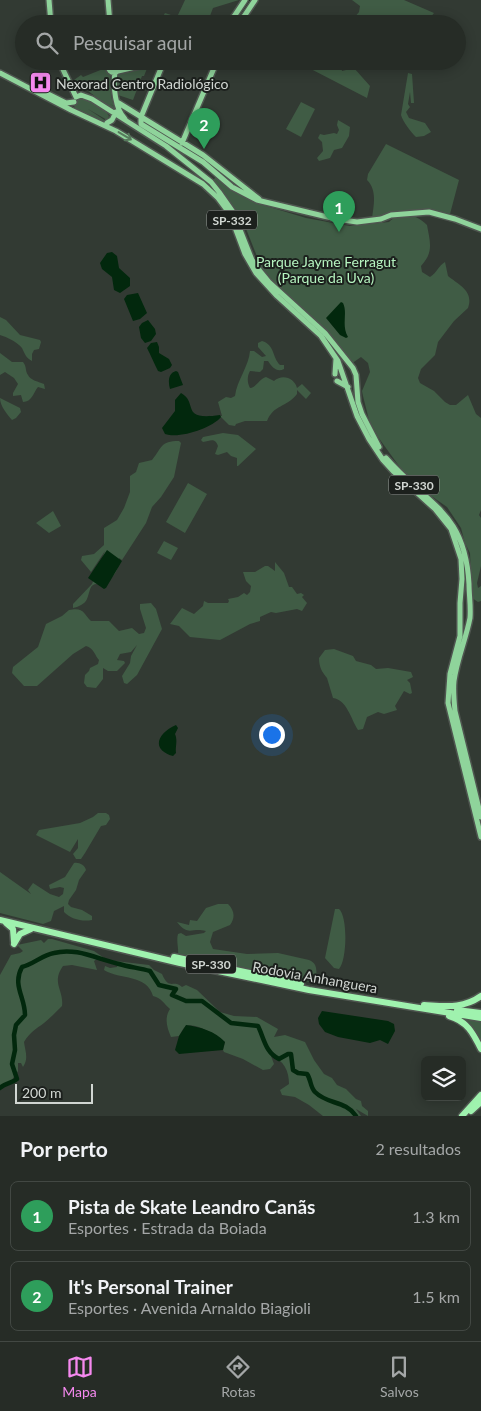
<!DOCTYPE html>
<html lang="pt">
<head>
<meta charset="utf-8">
<style>
  body { margin:0; font-family:Lato,sans-serif; background:#323832; color:#f1f3f6 }
  .controls { position:absolute; right:15px; bottom:15px; display:grid; overflow:hidden; border-radius:8px; box-shadow:0 2px 12px #0003 }
  .controls button { width:45px; height:45px; display:grid; place-items:center; padding:0; border:0; border-bottom:1px solid #424843; background:#262c26; color:#f1f3f6; font:25px sans-serif }
  .scale { position:absolute; left:15px; bottom:12px; width:78px; box-sizing:border-box; padding-left:5px; border:2px solid #d1d6d2; border-top:0; font-size:14px; line-height:18px; white-space:nowrap; color:#d1d6d2; -webkit-text-stroke:4px #1c201d; paint-order:stroke }
  .you { position:absolute; left:271px; top:734px; width:18px; height:18px; margin:-12px; border:4px solid #fff; border-radius:50%; background:#1a73e8; box-shadow:0 0 0 8px #1a73e833 }
  .badge { display:grid; place-items:center; width:32px; height:32px; border-radius:50%; background:#f589ef; color:#fff; font-size:16px; font-weight:700 }
  .pin { position:absolute; translate:-50% -41px; filter:drop-shadow(0 1px 2px #0008) }
  .pin::after { content:''; position:absolute; top:26px; width:18px; height:15px; background:inherit; clip-path:polygon(0 0,100% 0,50% 100%) }
  .list { margin:0; padding:0; list-style:none }
  h2 { display:flex; justify-content:space-between; align-items:center; height:65px; margin:0; padding:0 20px; font-size:21px }
  h2 small { font-size:16px; font-weight:400; color:#a4a7a7 }
  .list li { display:grid; grid-template-columns:32px 1fr auto; gap:15px; align-items:center; box-sizing:border-box; height:70px; margin:0 10px 10px; padding:0 10px; border:1px solid #424843; border-radius:8px }
  .list b { display:block; font-size:19px; white-space:nowrap }
  .list p { margin:0; font-size:16px; white-space:nowrap; color:#a4a7a7 }
  .list em { font-size:16px; font-style:normal; color:#a4a7a7 }
  .icon { flex:none; width:28px; height:28px; fill:none; stroke:currentColor; stroke-width:2; stroke-linecap:round; stroke-linejoin:round }
  .map { position:relative; flex:none; width:481px; height:1116px; overflow:hidden }
  .search { position:absolute; background:#262c26; box-shadow:0 2px 12px #0003; left:15px; right:15px; top:15px; height:55px; display:flex; align-items:center; gap:12px; box-sizing:border-box; padding:0 18px; border-radius:28px; color:#a4a7a7; font-size:19px }
  .sheet { height:225px; background:#262c26 }
  nav { display:flex; justify-content:space-around; align-items:center; box-sizing:border-box; height:70px; border-top:1px solid #424843; background:#262c26; font-size:14px; color:#a4a7a7 }
  nav a { display:grid; justify-items:center; gap:2px }
  nav .on { color:#f589ef }
  .map>svg:first-child { display:block }
  .green { fill:#405c45 }
  .water { fill:#02280d }
  .lines { fill:none; stroke-linecap:round; stroke-linejoin:round }
  .stream { stroke:#02280d; stroke-width:1 }
  .river { stroke:#02280d; stroke-width:4.5 }
  .major-casing { stroke:#4f5650; stroke-width:8 }
  .highway-casing { stroke:#4f5650; stroke-width:9 }
  .major { stroke:#8fd49b; stroke-width:5 }
  .highway { stroke:#9ff2ae; stroke-width:6 }
  .oneway { stroke:#567a5c }
  .labels { text-anchor:middle; dominant-baseline:central; stroke-width:4; stroke-linejoin:round; paint-order:stroke }
  .shield { fill:#1c201d; stroke:#9b9f9c; stroke-width:1 }
  .shield-label { font-size:12px; font-weight:bold; fill:#d1d6d2 }
  .poi-label { font-size:14px; fill:#d1d6d2; stroke:#1c201d; text-anchor:start }
  .park-label { font-size:14px; fill:#b5f3bf; stroke:#1c201d }
  .street-label { font-size:14px; fill:#d1d6d2; stroke:#1c201d }
</style>
</head>
<body>
<div class="map">
<svg width="481" height="1116" viewBox="0 0 481 1116">
  <rect width="100%" height="100%" fill="#323a33"/>
  <path class="green" d="M185 0H239L213 8 208 21 213 24H159L165 13 177 17Z
    M352 0H404L434 13 425 24H385L367 18 362 24H349L359 12 360 6Z
    M309 61H340L342 71 354 68 370 86 367 98 307 67Z
    M148 66 144 76H142L133 100 118 95 117 74Z
    M103 69 107 71 110 75 111 96 114 106 110 104 115 107 114 111 74 80 81 75 83 77Z
    M408 73 412 74 414 103H411L410 92 408 104 410 107 406 112 409 118 425 123 431 132 424 136 416 137C411 132 403 122 401 115Z
    M81 97C90 100 104 107 109 116L107 120 88 109 106 121 103 122 76 110 74 106 75 101Z
    M301 102 315 109 301 137 286 129Z
    M338 120 350 127 349 136 342 148 334 150 330 158 319 161 317 158 323 151 322 142 318 138 320 134 324 135 334 133 337 134 339 130 337 125Z
    M386 144 459 180 450 214 430 210 394 213 372 218C374 204 377 190 367 180L368 174Z
    M216 177 263 205 306 218 350 226 389 222C401 210 416 214 427 225 430 242 434 252 421 266L422 272 430 277C437 273 438 266 445 262L448 276C459 285 474 291 468 308L454 321 438 342 435 355 421 369 418 378 420 383 434 391 445 402 450 405H456L468 395 476 414 481 418V510L479 515 481 518V566L477 583 478 588 481 586V601L478 602 472 598 470 553 465 543 461 528 447 507 427 493 420 483 412 480 404 473 378 437 369 420 363 396 362 391 370 372 368 363 361 357 351 364 261 268 257 262 258 259 243 221 239 219 222 190 213 180Z
    M0 317 6 320 20 335 40 340 41 342 39 349 34 350 32 354V361C26 358 25 354 22 348 17 342 7 337 0 335Z
    M262 341C275 345 272 357 280 365H284V369C277 373 272 367 268 361H264L263 369 260 372 250 371C247 376 247 382 250 388 257 387 259 379 266 377L274 381C283 373 295 379 297 388L302 384 311 393 306 399 297 390V394C286 408 274 404 267 421H245L236 424 235 426 229 425 220 416H222L218 402 226 397 231 398 235 396C237 380 249 366 250 351H254L262 357 266 356 258 347V343Z
    M0 353 12 362H23C27 367 25 371 28 375 30 380 39 382 44 384L45 389 38 387C33 393 32 402 23 402L21 395 13 396V393L18 384 14 378 5 372 0 375Z
    M0 398 20 408 21 412 16 418 12 420C7 414 0 406 0 398Z
    M223 433 238 435 256 449 238 466H237V458L231 456 227 452 218 455 215 454 218 446C215 437 210 441 203 442L201 440 203 437Z
    M179 441 181 443 174 477 161 497 152 507 146 523 122 560 119 558C118 579 109 574 105 589L103 585C89 581 91 589 87 599 85 604 78 607 73 608V604L92 584 105 551 91 572 81 560 82 556 94 554 104 545V528L117 520 124 508 130 492V476L136 472 139 463 152 460C162 448 160 441 179 441Z
    M188 483 207 494 185 533 166 522Z
    M53 511 61 526 49 533 36 523Z
    M164 541 178 548 171 560 157 553Z
    M275 562 284 573 289 587H292L297 594 301 593 304 595 302 597 307 603 302 611 297 609 276 613 271 612 260 617V621L250 624 220 640 190 637 179 626 170 624 182 608 194 614 203 606 204 601 208 603H228L229 601 228 599 238 597 244 593 247 595 250 592 251 586 246 581 243 572H255L265 566H268L275 571Z
    M151 603 156 609 162 629 137 675 127 684 124 683 122 676 130 663 131 656 137 645 131 652 120 654 117 660 124 661 125 663 117 671H108L103 668V679L96 688 87 687 84 683 85 675 89 671 90 668 98 664 99 660C95 656 94 648 86 646L73 654 37 686H24L12 673 13 667 38 647 46 624 62 616 69 610C84 607 83 613 91 621H109L119 631 132 628 139 634 144 633 146 628 140 609V604Z
    M334 649 353 656 356 661 371 665 376 669 388 668 411 672 413 677 407 680 410 683 412 693 410 694 404 691 395 706 397 710 384 714 378 712 367 717 363 729 358 730C351 719 347 700 333 698L327 678C322 672 319 667 319 658L325 650Z
    M98 813H106L109 815 110 819 106 825 101 826 85 853 81 859H76L73 854 78 848V839L70 852 36 835 39 830 80 823 93 817Z
    M74 863C79 862 85 865 86 870L79 880 76 890 69 900 68 904 71 907 82 910 92 916V920C82 922 71 919 64 912V906L54 911 51 921 43 924 0 913V872L31 894 28 890 33 883 50 894 59 897 63 894 64 888 60 887 50 889 49 885 65 877Z
    M218 904H228C235 911 235 918 230 925L213 932 210 942 213 949 247 954 278 953 309 960C319 964 316 973 316 982L297 981 178 956C179 949 176 941 178 934L181 933 186 936 204 933 206 931C191 927 189 937 177 922L189 925 190 920 197 921 206 908Z
    M335 909H339C348 917 347 960 339 969L334 968 325 958Z
    M48 939H52L94 951 107 960 149 965 154 970 162 974C169 991 173 979 182 987L186 985 197 990 220 1012 234 1016 257 1017 278 1029 274 1037 285 1035 305 1042 314 1060 324 1074 332 1078 337 1085 346 1089 356 1099 361 1101 362 1106 368 1111V1116L356 1109 361 1116H323L309 1105 295 1097 282 1095 280 1090 289 1084C289 1071 284 1060 271 1056L274 1064 270 1069 263 1070 243 1059 224 1052 223 1050 225 1042C219 1036 194 1022 186 1026 183 1028 181 1033 179 1036L171 1037C167 1028 164 1018 170 1009 164 1004 162 998 153 996 147 974 120 980 104 970L105 966 110 968 117 967 118 965 97 959 94 961 97 970 72 965 63 966C51 983 64 990 62 1006 57 1011 50 1018 44 1023 36 1029 30 1032 24 1042 25 1051 29 1058 23 1067L21 1063H18V1071L8 1085H0V975L11 955 20 953 23 951 17 945 41 940 44 943Z
    M461 1018 481 1021V1046L462 1019Z"/>
  <path class="water" d="M112 252 117 256 119 268 130 278V286L120 293 114 290 112 277 102 269 100 263 107 253Z
    M138 293 147 313 140 319 133 321 124 299 127 295Z
    M341 302 343 303C348 313 341 325 348 337L346 338 340 335 326 318Z
    M148 320 155 329 156 334 151 341 145 343 141 338 139 327 142 323Z
    M157 342 159 347V353L169 359 172 365 170 368 161 372 158 371C154 363 151 356 147 348L151 343Z
    M176 371 178 372 183 385 170 389C168 382 168 373 176 371Z
    M181 393C199 403 179 421 220 415L221 417C212 428 180 439 165 434L162 428 175 411V400Z
    M107 550 122 561 106 588 104 589 88 578Z
    M176 725 178 728 175 734C178 741 175 746 176 753L173 756C150 749 158 733 176 725Z
    M322 1011 388 1021 394 1024 395 1031 388 1044 380 1040 370 1043 338 1037 325 1032 319 1024 318 1018Z
    M186 1025C200 1027 215 1031 225 1042L223 1050 179 1054 175 1050 179 1036Z"/>
  <g class="lines">
    <path class="stream" d="M235 24 250 0
      M125 65 141 61"/>
    <path class="river" d="M0 1088C5 1083 12 1083 17 1079L12 1064 15 1050 14 1035 16 1025 25 1015C25 997 12 985 22 967 34 964 42 955 54 953 76 947 97 959 119 964 129 967 139 968 150 971L159 985 176 989 172 995 186 1001H202L231 1023 258 1026C264 1038 265 1052 279 1059L288 1054H291L293 1070 298 1073 307 1074C311 1079 310 1087 315 1092 328 1105 345 1100 356 1116"/>
    <defs>
      <path id="major" d="M49 0 51 24
        M108 0 110 24
        M229 24 245 0
        M239 24 255 0
        M59 61 76 97
        M164 61 141 117V124L203 162 232 187 257 200 336 219 357 222 381 219 391 215 429 212 455 219 481 229
        M108.5 67a5.5 5.5 0 1 1 11 0a5.5 5.5 0 1 1-11 0Z
        M118 71 161 61
        M115 72C113 86 115 109 125 119
        M0 73 71 110 116 131 203 184 218 198 230 214 245 254 256 273 277 296 321 336 338 361 357 416 369 439 383 460 394 472 435 509 451 529 461 559 462 579 460 603V636L450 674 448 703 481 837
        M38 89 66 103 74 102
        M76 97 81 95 92 99 166 146 211 182 219 192 233 212 252 260 260 271 269 282 325 333 353 368 356 375 358 402 362 414 379 447
        M117 102 203 155 259 199
        M107 123 112 120 116 112
        M182 143 217 61
        M335 374 336 359
        M337 381 348 387
        M386 458C428 506 465 511 469 584 469 595 471 606 470 618 466 639 457 659 454 681 453 691 454 701 455 711L481 817"/>
      <path id="highway" d="M0 920 180 963 309 990 481 1018
        M6 923 13 929 14 942
        M14 944 20 934 31 929
        M174 957 301 984
        M424 1005C445 1006 463 1009 481 996
        M457 1010 481 1013
        M449 1016C467 1021 473 1033 481 1049
        M471 1111 481 1102
        M462 1116 481 1095"/>
    </defs>
    <use href="#major" class="major-casing"/>
    <use href="#highway" class="highway-casing"/>
    <use href="#major" class="major"/>
    <use href="#highway" class="highway"/>
  </g>
  <defs><path id="oneway-shaft" d="M-6 0H5M1.5-3L5.5 0L1.5 3" fill="none" stroke-width="1.6" stroke-linecap="round" stroke-linejoin="round" transform="scale(1.25)"/></defs>
  <use class="oneway" href="#oneway-shaft" transform="translate(125 136) rotate(31)"/>
  <defs>
    <symbol id="hospital-square" viewBox="-11 -11 22 22"><rect x="-9" y="-9" width="18" height="18" rx="4" fill="#f589ef" stroke="#1c201d"/><path d="M-5-5h3v3.5h4V-5h3V5h-3V1.5h-4V5h-3Z" fill="#111"/></symbol>
  </defs>
  <g fill-rule="evenodd">
    <use href="#hospital-square" x="28" y="70" width="25" height="25"/>
  </g>
  <g class="labels">
    <g class="shield">
      <rect x="207" y="210.5" width="50" height="19" rx="4"/>
      <rect x="389" y="475.5" width="50" height="19" rx="4"/>
      <rect x="186" y="954.5" width="50" height="19" rx="4"/>
    </g>
    <g class="shield-label">
      <text x="232" y="220">SP-332</text>
      <text x="414" y="485">SP-330</text>
      <text x="211" y="964">SP-330</text>
    </g>
    <g class="poi-label">
      <text x="56" y="83">Nexorad Centro Radiológico</text>
    </g>
    <g class="park-label">
      <text x="326" y="261">Parque Jayme Ferragut<tspan x="326" dy="16">(Parque da Uva)</tspan></text>
    </g>
    <g class="street-label">
      <text transform="translate(315 977) rotate(10)">Rodovia Anhanguera</text>
    </g>
  </g>
</svg>
<div class="controls">
<button><svg class="icon" aria-label="layers" viewBox="0 0 24 24"><path d="M12 4l9 5-9 5-9-5zM3 14l9 5 9-5"/></svg></button>
</div>
<div class="scale">200 m</div>
<div class="you"></div>
<div class="pin badge" style="left:339px;top:232px;background:#2e9e5b">1</div>
<div class="pin badge" style="left:204px;top:149px;background:#2e9e5b">2</div>
<div class="search"><svg class="icon" aria-label="search" viewBox="0 0 24 24"><circle cx="10" cy="10" r="6"/><path d="M15 15l6 6"/></svg>Pesquisar aqui</div>
</div>
<section class="sheet">
<h2>Por perto<small>2 resultados</small></h2>
<ul class="list">
<li><span class="badge" style="background:#2e9e5b">1</span><div><b>Pista de Skate Leandro Canãs</b><p>Esportes · Estrada da Boiada</p></div><em>1.3 km</em></li>
<li><span class="badge" style="background:#2e9e5b">2</span><div><b>It's Personal Trainer</b><p>Esportes · Avenida Arnaldo Biagioli</p></div><em>1.5 km</em></li>
</ul>
</section>
<nav>
<a class="on"><svg class="icon" aria-label="map" viewBox="0 0 24 24"><path d="M3 6l6-2 6 2 6-2v14l-6 2-6-2-6 2zM9 4v14M15 6v14"/></svg>Mapa</a>
<a><svg class="icon" aria-label="directions" viewBox="0 0 24 24"><path d="M12 3l9 9-9 9-9-9zM9 14v-3h6M13 9l2 2-2 2"/></svg>Rotas</a>
<a><svg class="icon" aria-label="saved" viewBox="0 0 24 24"><path d="M7 4h10v16l-5-4-5 4z"/></svg>Salvos</a>
</nav>
</body>
</html>
